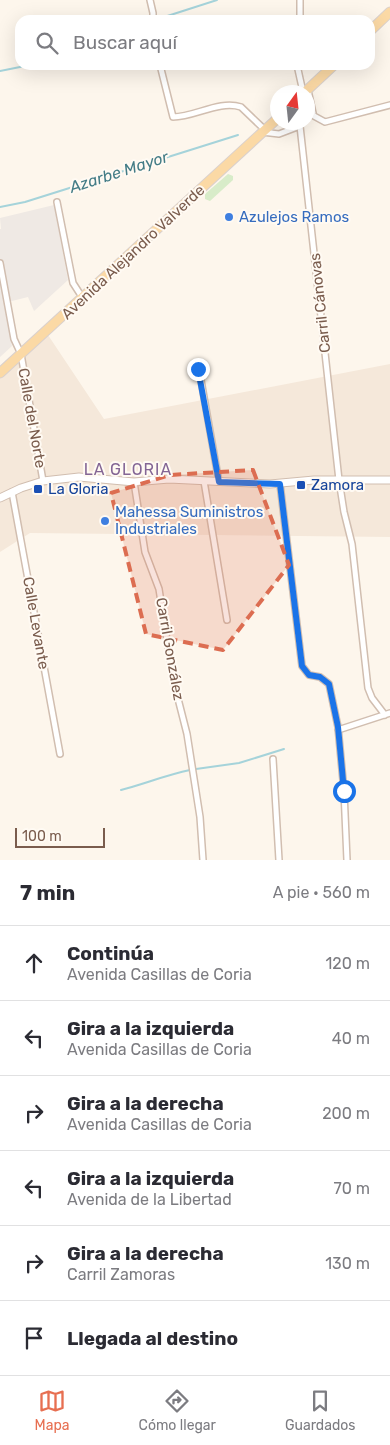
<!DOCTYPE html>
<html lang="es">
<head>
<meta charset="utf-8">
<style>
  body { margin:0; font-family:Rubik,sans-serif; background:#f2f2f3; color:#2b2b33 }
  .compass { position:absolute; left:270px; top:85px; width:45px; height:45px; border-radius:50%; background:#fff; box-shadow:0 5px 20px #0002; rotate:15deg }
  .scale { position:absolute; left:15px; bottom:12px; width:90px; box-sizing:border-box; padding-left:5px; border:2px solid #7a5c4d; border-top:0; font-size:14px; line-height:18px; white-space:nowrap; color:#7a5c4d; -webkit-text-stroke:4px #fffaf3; paint-order:stroke }
  .stop { position:absolute; width:15px; height:15px; margin:-11px; border:4px solid #1a73e8; border-radius:50%; background:#fff }
  .stop.end { background:#1a73e8; border-color:#fff; box-shadow:0 1px 5px #0008 }
  .list { margin:0; padding:0; list-style:none }
  h2 { display:flex; justify-content:space-between; align-items:center; height:65px; margin:0; padding:0 20px; font-size:21px }
  h2 small { font-size:16px; font-weight:400; color:#7c7c81 }
  .list li { display:grid; grid-template-columns:32px 1fr auto; gap:15px; align-items:center; box-sizing:border-box; height:75px; padding:0 20px; border-top:1px solid #e1e1e2 }
  .list b { display:block; font-size:19px; white-space:nowrap }
  .list p { margin:0; font-size:16px; white-space:nowrap; color:#7c7c81 }
  .list em { font-size:16px; font-style:normal; color:#7c7c81 }
  .icon { flex:none; width:28px; height:28px; fill:none; stroke:currentColor; stroke-width:2; stroke-linecap:round; stroke-linejoin:round }
  .map { position:relative; flex:none; width:390px; height:860px; overflow:hidden }
  .search { position:absolute; background:#fff; box-shadow:0 5px 20px #0002; left:15px; right:15px; top:15px; height:55px; display:flex; align-items:center; gap:12px; box-sizing:border-box; padding:0 18px; border-radius:15px; color:#7c7c81; font-size:19px }
  .sheet { height:515px; background:#fff }
  nav { display:flex; justify-content:space-around; align-items:center; box-sizing:border-box; height:70px; border-top:1px solid #e1e1e2; background:#fff; font-size:14px; color:#7c7c81 }
  nav a { display:grid; justify-items:center; gap:2px }
  nav .on { color:#e76f51 }
  .map>svg:first-child { display:block }
  .residential { fill:#f5e8da }
  .industrial { fill:#efe9e4 }
  .green { fill:#d8ecc9 }
  .lines { fill:none; stroke-linecap:round; stroke-linejoin:round }
  .stream { stroke:#a5d3da; stroke-width:2 }
  .minor-casing { stroke:#d1beb0; stroke-width:8 }
  .tertiary-casing { stroke:#d1beb0; stroke-width:9 }
  .primary-casing { stroke:#dad1cd; stroke-width:11 }
  .minor { stroke:#fff; stroke-width:5 }
  .tertiary { stroke:#fff; stroke-width:7 }
  .primary { stroke:#fbd9a5; stroke-width:9 }
  .route { stroke:#1a73e8; stroke-width:6 }
  .marked { fill:#dc6d51; fill-opacity:0.2; stroke:#dc6d51; stroke-width:4; stroke-dasharray:10 6; stroke-linejoin:round }
  .shop-dot { fill:#3f7fe0; stroke:#fffaf3; stroke-width:2 }
  .transit-dot { fill:#1a4fb4; stroke:#fffaf3; stroke-width:2 }
  .labels { text-anchor:middle; dominant-baseline:central; stroke-width:4; stroke-linejoin:round; paint-order:stroke }
  .shop-label { font-size:15px; fill:#366cbe; stroke:#fffaf3; text-anchor:start }
  .street-label { font-size:15px; fill:#7a5c4d; stroke:#fffaf3 }
  .transit-label { font-size:15px; fill:#164399; stroke:#fffaf3; text-anchor:start }
  .water-label { font-size:16px; font-style:italic; fill:#437c86; stroke:#fffaf3 }
  .neighbourhood-label { font-size:16px; letter-spacing:1px; fill:#846695; stroke:#fffaf3 }
</style>
</head>
<body>
<div class="map">
<svg width="390" height="860" viewBox="0 0 390 860">
  <rect width="100%" height="100%" fill="#fdf6ec"/>
  <path class="residential" d="M46 332 104 419 390 364V537L30 533 0 552V373Z"/>
  <path class="industrial" d="M54 205 68 280 34 311 28 297 4 303 12 346 0 357V229H1L0 218Z"/>
  <path class="green" d="M228 174 233 176V180L210 201 205 199V194Z"/>
  <g class="lines">
    <path class="stream" d="M158 19 217 0
      M0 71 30 65
      M0 207 25 202 238 135
      M196 769 239 763 284 749
      M121 790C144 784 166 775 190 770"/>
    <defs>
      <path id="minor" d="M150 0 153 13V20
        M300 20V0
        M160 65 173 117C195 117 219 100 241 107L265 130
        M297 65 303 92
        M308 90 313 113
        M308 110 314 116 325 122 390 105
        M262 132 279 134 300 126 339 480 344 512 352 544 368 688 372 698 385 715
        M57 202 73 283 82 297
        M0 263 14 339 21 354 43 481
        M199 369 219 482
        M204 481 227 620
        M134 482 145 552 159 589 173 679 187 734 200 817 203 860
        M280 484 302 666 309 675 320 677 329 684 338 727 344 791 347 860
        M12 492 60 754
        M338 730 390 713
        M273 759 279 860"/>
      <path id="tertiary" d="M0 498 21 488 43 481 79 477 134 482 169 479 270 484 314 480H390"/>
      <path id="primary" d="M370 31 390 12
        M305 92 334 65
        M0 373 278 118"/>
    </defs>
    <use href="#minor" class="minor-casing"/>
    <use href="#tertiary" class="tertiary-casing"/>
    <use href="#primary" class="primary-casing"/>
    <use href="#minor" class="minor"/>
    <use href="#tertiary" class="tertiary"/>
    <use href="#primary" class="primary"/>
  </g>
  <g class="lines">
    <path class="route" d="M198 369 219 482 280 484 302 666 309 675 320 677 329 684 338 727 344 791"/>
  </g>
  <path class="marked" d="M253 470 289 565 223 650 146 634 111 493 170 475Z"/>
  <g class="shop-dot">
    <circle cx="229" cy="217" r="5"/>
    <circle cx="105" cy="521" r="5"/>
  </g>
  <g class="transit-dot">
    <rect x="296" y="480" width="10" height="10" rx="2.5"/>
    <rect x="33" y="484" width="10" height="10" rx="2.5"/>
  </g>
  <g class="labels">
    <g class="shop-label">
      <text x="239" y="217">Azulejos Ramos</text>
      <text x="115" y="512">Mahessa Suministros<tspan x="115" dy="17">Industriales</tspan></text>
    </g>
    <g class="street-label">
      <text transform="translate(133 252) rotate(-43)">Avenida Alejandro Valverde</text>
      <text transform="translate(320 303) rotate(-96)">Carril Cánovas</text>
      <text transform="translate(32 418) rotate(80)">Calle del Norte</text>
      <text transform="translate(36 623) rotate(80)">Calle Levante</text>
      <text transform="translate(170 649) rotate(80)">Carril González</text>
    </g>
    <g class="transit-label">
      <text x="311" y="485">Zamora</text>
      <text x="48" y="489">La Gloria</text>
    </g>
    <g class="water-label">
      <text transform="translate(119 172) rotate(-18)">Azarbe Mayor</text>
    </g>
    <g class="neighbourhood-label">
      <text x="128" y="469">LA GLORIA</text>
    </g>
  </g>
</svg>
<svg class="compass" viewBox="-18 -18 36 36"><path d="M0-13l5 13h-10z" fill="#e53935"/><path d="M0 13l5-13h-10z" fill="#7c7c81"/></svg>
<div class="scale">100 m</div>
<div class="stop" style="left:344px;top:791px"></div>
<div class="stop end" style="left:198px;top:369px"></div>
<div class="search"><svg class="icon" aria-label="search" viewBox="0 0 24 24"><circle cx="10" cy="10" r="6"/><path d="M15 15l6 6"/></svg>Buscar aquí</div>
</div>
<section class="sheet">
<h2>7 min<small>A pie · 560 m</small></h2>
<ul class="list">
<li><svg class="icon" aria-label="ahead" viewBox="0 0 24 24"><path d="M12 20V5M6 11l6-6 6 6"/></svg><div><b>Continúa</b><p>Avenida Casillas de Coria</p></div><em>120 m</em></li>
<li><svg class="icon" aria-label="left" viewBox="0 0 24 24"><path d="M17 20v-9H6M10 6l-5 5 5 5"/></svg><div><b>Gira a la izquierda</b><p>Avenida Casillas de Coria</p></div><em>40 m</em></li>
<li><svg class="icon" aria-label="right" viewBox="0 0 24 24"><path d="M7 20v-9h11M14 6l5 5-5 5"/></svg><div><b>Gira a la derecha</b><p>Avenida Casillas de Coria</p></div><em>200 m</em></li>
<li><svg class="icon" aria-label="left" viewBox="0 0 24 24"><path d="M17 20v-9H6M10 6l-5 5 5 5"/></svg><div><b>Gira a la izquierda</b><p>Avenida de la Libertad</p></div><em>70 m</em></li>
<li><svg class="icon" aria-label="right" viewBox="0 0 24 24"><path d="M7 20v-9h11M14 6l5 5-5 5"/></svg><div><b>Gira a la derecha</b><p>Carril Zamoras</p></div><em>130 m</em></li>
<li><svg class="icon" aria-label="arrive" viewBox="0 0 24 24"><path d="M6 21V4h12l-3 4 3 4H6"/></svg><div><b>Llegada al destino</b></div></li>
</ul>
</section>
<nav>
<a class="on"><svg class="icon" aria-label="map" viewBox="0 0 24 24"><path d="M3 6l6-2 6 2 6-2v14l-6 2-6-2-6 2zM9 4v14M15 6v14"/></svg>Mapa</a>
<a><svg class="icon" aria-label="directions" viewBox="0 0 24 24"><path d="M12 3l9 9-9 9-9-9zM9 14v-3h6M13 9l2 2-2 2"/></svg>Cómo llegar</a>
<a><svg class="icon" aria-label="saved" viewBox="0 0 24 24"><path d="M7 4h10v16l-5-4-5 4z"/></svg>Guardados</a>
</nav>
</body>
</html>
